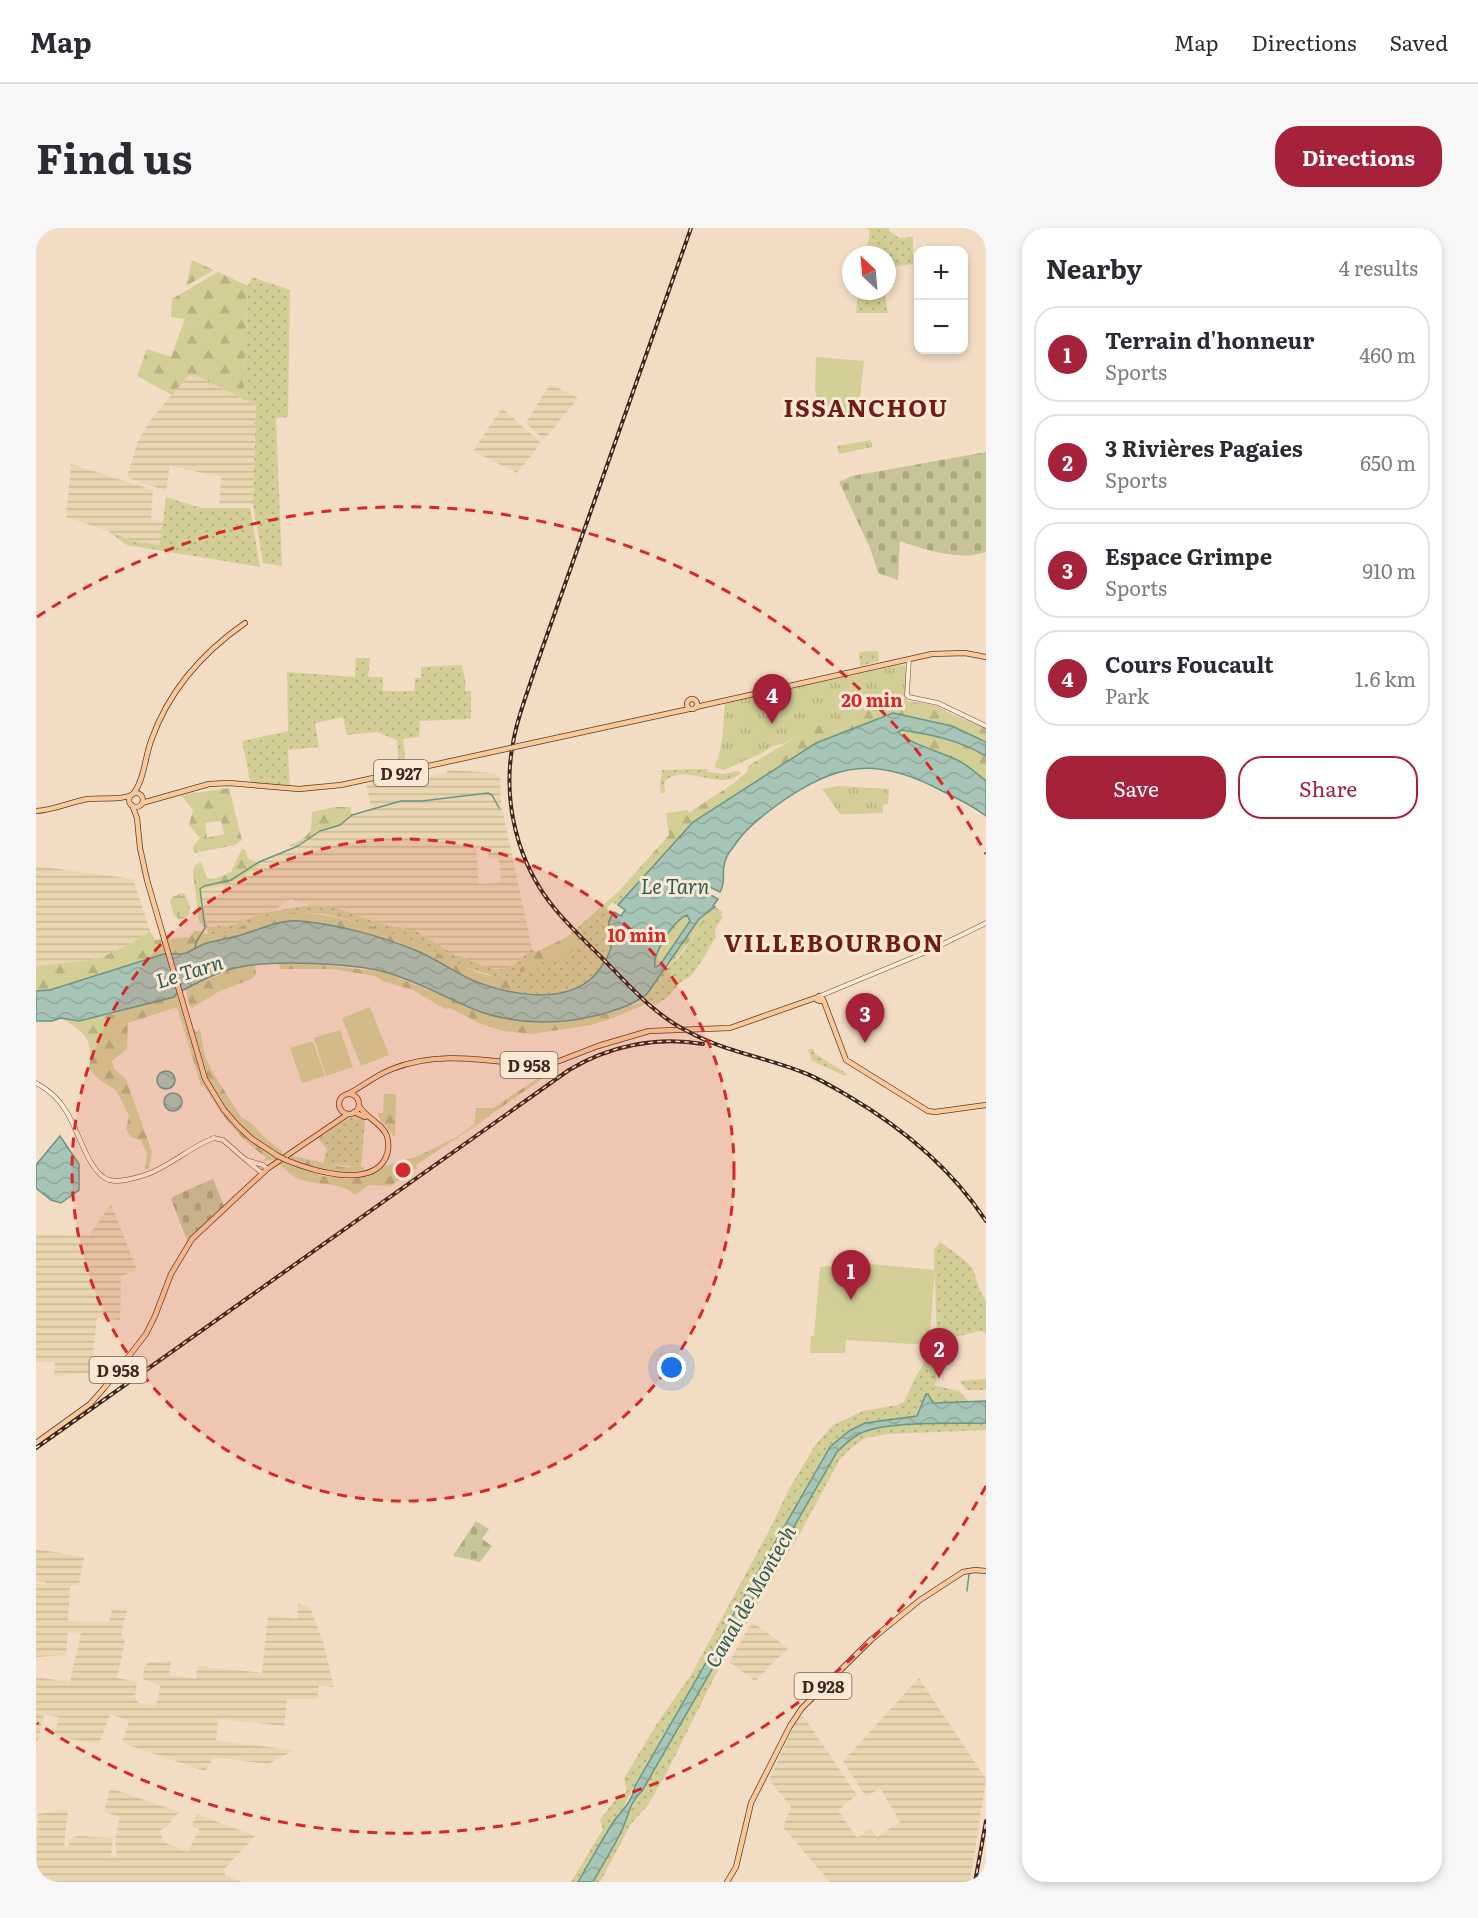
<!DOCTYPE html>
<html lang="en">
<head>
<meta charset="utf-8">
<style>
  body { margin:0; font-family:Literata,serif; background:#f7f7f7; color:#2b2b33 }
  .controls { position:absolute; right:18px; top:18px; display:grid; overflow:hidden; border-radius:12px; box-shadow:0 3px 9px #0003 }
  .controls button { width:54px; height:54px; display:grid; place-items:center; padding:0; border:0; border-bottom:2px solid #e1e1e2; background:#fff; color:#2b2b33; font:30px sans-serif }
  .compass { position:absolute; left:806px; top:18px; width:54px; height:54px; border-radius:50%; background:#fff; box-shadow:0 3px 9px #0003; rotate:334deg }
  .you { position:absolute; left:636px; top:1140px; width:21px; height:21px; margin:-15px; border:4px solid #fff; border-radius:50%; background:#1a73e8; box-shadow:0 0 0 9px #1a73e833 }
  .badge { display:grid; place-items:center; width:39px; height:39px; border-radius:50%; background:#a5223a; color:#fff; font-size:20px; font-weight:700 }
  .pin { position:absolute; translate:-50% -50px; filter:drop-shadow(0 2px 3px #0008) }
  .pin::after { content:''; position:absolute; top:32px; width:21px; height:18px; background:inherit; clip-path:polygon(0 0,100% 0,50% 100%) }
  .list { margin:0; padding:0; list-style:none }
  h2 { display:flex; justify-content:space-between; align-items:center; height:78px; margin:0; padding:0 24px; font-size:26px }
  h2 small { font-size:20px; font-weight:400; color:#7c7c81 }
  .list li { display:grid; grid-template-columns:39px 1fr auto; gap:18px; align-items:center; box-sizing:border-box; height:96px; margin:0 12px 12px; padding:0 12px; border:2px solid #e1e1e2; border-radius:24px }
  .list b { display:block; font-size:22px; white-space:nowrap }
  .list p { margin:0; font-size:20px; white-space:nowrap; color:#7c7c81 }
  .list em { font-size:20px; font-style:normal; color:#7c7c81 }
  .actions { display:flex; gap:12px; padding:18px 24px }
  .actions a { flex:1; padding:14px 0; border:2px solid #a5223a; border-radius:24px; text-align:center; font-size:21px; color:#a5223a }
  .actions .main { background:#a5223a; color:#fff }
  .map { position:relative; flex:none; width:950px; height:1654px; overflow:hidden; border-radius:24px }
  header { display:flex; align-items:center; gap:36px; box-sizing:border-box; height:84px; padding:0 30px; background:#fff; border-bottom:2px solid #e1e1e2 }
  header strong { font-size:28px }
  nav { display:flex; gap:33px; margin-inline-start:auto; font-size:21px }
  .intro { display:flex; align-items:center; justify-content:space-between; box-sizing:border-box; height:144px; padding:0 36px }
  h1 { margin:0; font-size:42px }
  .button { padding:15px 27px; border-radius:24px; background:#a5223a; color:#fff; font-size:21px; font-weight:700 }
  main { display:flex; gap:36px; padding:0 36px }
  aside { flex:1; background:#fff; border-radius:24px; box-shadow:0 3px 9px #0003 }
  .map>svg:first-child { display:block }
  .farmland { fill:url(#farmland-rules); fill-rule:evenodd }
  .grass { fill:url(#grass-dots) }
  .forest { fill:url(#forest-firs); fill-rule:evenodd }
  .wetland { fill:url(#wetland-marsh) }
  .cemetery { fill:url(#cemetery-stones) }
  .park { fill:url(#park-tufts) }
  .pitch { fill:#d2ce96 }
  .water { fill:url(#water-waves); stroke:#6b9583; stroke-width:1.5; fill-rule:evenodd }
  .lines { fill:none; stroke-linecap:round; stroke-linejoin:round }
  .stream { stroke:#6b9583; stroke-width:1.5 }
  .secondary-casing { stroke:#714d3b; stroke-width:5 }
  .primary-casing { stroke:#5d3a2c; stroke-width:6 }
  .secondary { stroke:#fcebd8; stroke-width:4 }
  .primary { stroke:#f9ca99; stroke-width:4.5 }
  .rail-casing { stroke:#3e271d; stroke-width:4 }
  .rail { stroke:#f9e8d4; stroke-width:1.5; stroke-dasharray:4.5; stroke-linecap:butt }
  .primary-bridge-casing { stroke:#5d3a2c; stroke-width:6; stroke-linecap:butt }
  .primary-bridge { stroke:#f9ca99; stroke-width:4.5 }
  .ring { fill:none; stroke:#d62828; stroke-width:3; stroke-dasharray:10 8 }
  .labels { text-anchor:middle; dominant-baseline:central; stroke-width:6; stroke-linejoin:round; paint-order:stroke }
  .shield { fill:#f9e8d4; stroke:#766154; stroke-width:1.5 }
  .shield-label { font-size:16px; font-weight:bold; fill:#3e271d }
  .water-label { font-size:20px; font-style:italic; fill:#2b5f52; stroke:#f9e8d4 }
  .district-label { font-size:24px; font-weight:bold; letter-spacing:1.5px; fill:#6f1b18; stroke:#f9e8d4 }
  .centre { fill:#d62828; stroke:#f9e8d4; stroke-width:3 }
  .ring-label { font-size:18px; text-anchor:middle; font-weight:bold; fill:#d62828; stroke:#f9e8d4; stroke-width:6; stroke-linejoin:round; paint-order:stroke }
</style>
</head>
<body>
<header>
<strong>Map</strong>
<nav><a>Map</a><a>Directions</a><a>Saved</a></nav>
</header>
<div class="intro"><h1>Find us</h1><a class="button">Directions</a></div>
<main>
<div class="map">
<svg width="950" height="1654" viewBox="0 0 950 1654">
  <defs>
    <pattern id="farmland-rules" width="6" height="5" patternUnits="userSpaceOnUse" patternTransform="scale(1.5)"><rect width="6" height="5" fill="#e9d6b0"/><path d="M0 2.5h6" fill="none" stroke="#c9b897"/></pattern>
    <pattern id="grass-dots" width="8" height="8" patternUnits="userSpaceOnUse" patternTransform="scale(1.5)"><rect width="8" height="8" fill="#d2ce96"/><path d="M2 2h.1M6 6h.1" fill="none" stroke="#b5b181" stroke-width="1.8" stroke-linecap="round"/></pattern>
    <pattern id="forest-firs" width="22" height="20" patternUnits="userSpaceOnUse" patternTransform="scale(1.5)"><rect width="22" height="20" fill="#d2ce96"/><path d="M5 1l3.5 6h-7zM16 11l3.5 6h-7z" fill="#b5b181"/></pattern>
    <pattern id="wetland-marsh" width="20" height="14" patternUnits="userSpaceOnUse" patternTransform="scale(1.5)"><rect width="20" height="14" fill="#d2ce96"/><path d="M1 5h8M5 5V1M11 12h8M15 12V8" fill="none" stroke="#b5b181"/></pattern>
    <pattern id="cemetery-stones" width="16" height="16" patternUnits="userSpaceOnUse" patternTransform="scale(1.5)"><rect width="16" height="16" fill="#c6c496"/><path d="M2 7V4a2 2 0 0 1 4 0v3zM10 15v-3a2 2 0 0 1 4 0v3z" fill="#aba881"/></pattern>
    <pattern id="park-tufts" width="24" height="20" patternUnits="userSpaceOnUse" patternTransform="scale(1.5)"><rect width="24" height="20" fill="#d2ce96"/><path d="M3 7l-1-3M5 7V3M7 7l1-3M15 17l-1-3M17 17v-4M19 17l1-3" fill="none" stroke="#b5b181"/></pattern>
    <pattern id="water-waves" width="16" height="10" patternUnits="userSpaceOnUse" patternTransform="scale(1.5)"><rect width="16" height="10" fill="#a6c5b6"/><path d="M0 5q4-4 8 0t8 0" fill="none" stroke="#90a99c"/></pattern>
  </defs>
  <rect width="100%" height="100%" fill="#f2dcc4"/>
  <path class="farmland" d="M155 145 220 178 217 276H183L185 249 134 238 130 263 91 249 102 213 116 190Z
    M514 156 542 170 508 212 490 195Z
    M466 180 505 215 481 245 437 223Z
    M35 236 117 262 115 291 128 293 125 317 100 314 72 303 30 289Z
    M412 542 458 545 464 549 465 575 496 721 481 734 472 740 459 742 417 726 382 704 339 694 301 680 274 677 254 671 239 682 198 697 171 699 164 661 198 654 223 634 262 618 284 603 304 597 316 587 336 582 330 556 384 544 387 550 410 545ZM452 619 453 631H463L465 654 443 656 440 620Z
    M0 638 97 651 114 703 92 717 62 731 0 738Z
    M75 976 101 1042 85 1048 84 1092 61 1090 55 1145 18 1148 19 1134H0V1006L53 1008Z
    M0 1321 48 1329 43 1357H34L32 1393 73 1394 76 1381 91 1382 85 1408 89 1414 81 1450 101 1454 99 1470 103 1475 120 1478 124 1458 107 1451 108 1439 112 1434 135 1433 133 1447 160 1451 161 1438 226 1445 232 1388 261 1391 262 1376 274 1379 287 1414 298 1459 283 1457 281 1471H251L248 1498 182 1491 180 1513 259 1522 232 1536 178 1529 169 1543 86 1515 93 1493 74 1486 63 1516 18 1508 23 1489 8 1487 0 1519V1449L34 1454 45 1405 32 1404 30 1427 0 1429V1356L10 1358V1354L0 1353Z
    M716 1394 752 1420 719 1453 693 1434Z
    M883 1450 950 1551 934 1654H794L747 1599 755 1579 733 1552 762 1489H768L821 1567 802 1582 821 1610 834 1601 841 1609 864 1594 844 1560 830 1569 807 1533Z
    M74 1560 143 1584 130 1599 123 1603 129 1615 152 1624 163 1601 155 1598 161 1586 219 1608 188 1641 189 1647 206 1654H0L2 1586 32 1582 28 1618 32 1620 34 1612 42 1608 77 1610 75 1629H81L79 1612 84 1589 68 1584Z"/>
  <path class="grass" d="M829 0H853V3L863 10 877 9V36L854 39 851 46V27H830L834 2Z
    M216 49 254 62 252 189 240 190 246 338 227 335 217 276 220 178 207 171 212 58Z
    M822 63H848L852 85H820Z
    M130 269 165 280H214L224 339 91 317 72 303 100 314 124 317Z
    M842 423 843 433 824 438 823 424Z
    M320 430H334L332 449H347V463H378L379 450H385V439L426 437 430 456 429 463H435V491L384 493 383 509 367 511 370 539 363 540 361 512 341 504 311 507 307 489 279 495 283 519 252 522 254 561 215 557 206 513 252 503 251 444 319 449Z
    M671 541 672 544 687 546 703 543 705 545C684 565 649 533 628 554L629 564 625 566 624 555 626 542Z
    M583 663 588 669 582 677 576 674 571 681 577 686C568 698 576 700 576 712 576 719 571 727 568 734 551 769 510 768 477 764L471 748 462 749 431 740 317 693 290 686 262 684 231 688 197 704 172 707 171 699 198 697 227 685 274 677 301 680 339 694 382 704 417 726 459 742 472 740 481 734 496 721 500 724 528 712Z
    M679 679 687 684 685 687 687 690C682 696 677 701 680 709 674 718 661 743 654 749 652 751 648 751 646 753 637 762 631 773 618 777L613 773 605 778 606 774H602C613 764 619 750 629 740 634 736 640 733 644 728 656 712 660 700 677 687V681Z
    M772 821H778V825L811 846 809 848 776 833Z
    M319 888 329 892 325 939 287 936 291 921 282 910C295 903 306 892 319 888Z
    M904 1014 930 1033 937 1041 944 1063 950 1073V1105L944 1103 907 1112 899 1157H897L923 1163 933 1174 897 1175 892 1166 881 1188C842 1199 827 1187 794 1219L598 1558C583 1591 561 1622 542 1654H535L567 1601 564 1592 579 1572 591 1563 588 1550 624 1491 655 1447 733 1303 752 1263 780 1216 797 1197 827 1183 861 1177 868 1174 879 1150 901 1113 898 1022Z
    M950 1151V1162H930L924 1153Z
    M950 1195V1202L852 1206 829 1210 814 1221 804 1231 763 1307 680 1446 631 1544 612 1577 595 1596 564 1654H557L583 1608 592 1586 801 1224C807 1218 814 1211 823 1206 850 1192 918 1196 950 1195Z"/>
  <path class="forest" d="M156 32 178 42 150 58Z
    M182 44 212 58 207 171 155 145 136 167 101 148 111 121 135 129 149 91 135 89 136 71Z
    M872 473 902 478 913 485 950 500V514L916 498 857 485 780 515 657 594 588 669 583 663 633 607 630 585 652 582 653 585C672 571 694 560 711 544L712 538 767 505 804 488 840 476Z
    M864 502 906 509 928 516 950 528V553L925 534 864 507 862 504Z
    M193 560 206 612 199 617 159 625 157 618 164 610 153 597 157 582 145 567ZM185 593 188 606 171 610 169 595Z
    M298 579H314L316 587 304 597 284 603 262 618H252L267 611 275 602 276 584Z
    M206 621 210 622C210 635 217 630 225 636L198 654 164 661 171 699 169 700 163 693 157 644 159 637 165 634 171 650 178 651 195 644Z
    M677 681V687C654 704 651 725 628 741L663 691Z
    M262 684C302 687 340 699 378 713 405 724 441 753 471 748L477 764 436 752 380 722 323 704 262 692 230 698 210 706 171 715 147 726H128L14 762 0 763V738L62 731 92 717 114 703 119 712 154 709 158 703H164L172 707 190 705 231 688Z
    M651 687 654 693 624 737 618 738C618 724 638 691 651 687Z
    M533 708 538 715 542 712 545 715C537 723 522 735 510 737L506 733 501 737V742L494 741 484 745V741L500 724Z
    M269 735 348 744 443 783 471 792 519 793 550 791 606 774 605 778 577 790 555 797 496 806 467 803 443 795 414 780 409 781 377 762 347 753 339 748 296 741H244L243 736Z
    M219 737 220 747 215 751 182 764 156 780 153 777 150 761 202 739Z
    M141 765 150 798H155L160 804 164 801 169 829 179 848 205 889 215 895 228 909 247 924 239 932 227 933 230 929C203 911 184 886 168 858H165L141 779 92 795 91 821 76 833 78 841 90 851 116 924 113 940 109 942 111 925 105 913 95 909 90 901 93 888 80 862 65 853 53 841C57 810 50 805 25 790L43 793 84 784Z
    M516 841 517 843 439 898 380 937 381 940 354 958 333 957 319 967C303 952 281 959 261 950 254 947 248 940 242 935L246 934 286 948 313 951 331 949 345 939 382 928 419 910 438 897 440 880H457Z
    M348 866H360L359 910 343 890 342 885H347Z
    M254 927 305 939H328V943C301 948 275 940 251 930Z"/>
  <path class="wetland" d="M146 665 149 666 154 679V686L149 690 143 691 138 687 134 673 136 669Z"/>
  <path class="cemetery" d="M950 224V324C924 333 889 322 864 313L862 352 842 345 834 320 803 254 816 248Z
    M177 951 188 978 151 1012 135 971 138 968Z
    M440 1293 453 1301 446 1311 456 1318 444 1334 417 1328Z"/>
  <path class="park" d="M835 212 836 219 803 226 801 218Z
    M864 437H869L871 440V474L840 476 804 488 767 505 747 516 737 518 724 526 688 542 678 539C688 520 687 496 689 475Z
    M802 558 853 561 852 576 847 577V585C832 585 819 587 804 586L786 561Z"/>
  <path class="pitch" d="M780 129 828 133 822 186 792 182V178L783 180 779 161Z
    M334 779 353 827 325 838 306 790Z
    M304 802 317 839 290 848 278 810Z
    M277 813 289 848 266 855 254 820Z
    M823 1035 899 1042 893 1117 810 1112 809 1125H774L775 1108H778L784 1039Z"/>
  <path class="water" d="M857 485 916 498 950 514V528C922 512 898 507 866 502L862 504C867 513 910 526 923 533 933 538 941 546 950 553V588C937 578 921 570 906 563 841 528 800 534 741 577 725 589 709 601 698 618 693 624 689 630 688 638 686 650 690 653 684 664L672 658 669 664 682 671 677 678 679 679 663 691 611 766C598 777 582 781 566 786 528 797 483 797 445 784 413 772 382 753 349 744 315 735 237 732 204 739 182 743 160 756 141 765L138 769 43 793 25 790 16 793H0V763L14 762 128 726C135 725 143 727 150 725 157 722 164 717 171 715 184 711 198 710 211 705 228 700 246 691 264 693 300 696 345 708 379 722 399 730 416 743 436 752 470 766 527 778 557 749 566 740 575 725 576 713 577 699 567 700 578 684L585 688 589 682 582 677 657 594 780 515ZM651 687 654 693 624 737 619 739C616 726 638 692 651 687Z
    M121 852a9 9 0 1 1 18 0a9 9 0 1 1-18 0Z
    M128 874a9 9 0 1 1 18 0a9 9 0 1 1-18 0Z
    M24 908 43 936V962L25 975 15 972 0 960V937Z
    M890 1166H892L897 1175 950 1173V1195C918 1196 850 1192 823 1206 814 1211 807 1218 801 1224L606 1563C592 1576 592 1592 583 1608 575 1624 565 1639 557 1654H542C554 1634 565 1613 578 1593 587 1581 596 1574 599 1558L794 1219 813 1203 829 1195 881 1188Z"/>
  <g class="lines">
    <path class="stream" d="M159 720 160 714 169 700 164 661 168 658 195 652 223 634 262 618 284 603 304 597 316 587 365 573H386L452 565 456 567 463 580
      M931 1363 933 1346"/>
    <defs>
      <path id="secondary" d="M873 431 871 467 873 469 902 475 950 498
        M784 768 895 722 950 695
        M0 855C13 862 23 871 30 883 42 900 52 945 73 952 84 955 99 950 109 947 134 939 153 919 178 910L187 912 210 932
        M226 945 210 932 227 937 231 941"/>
      <path id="primary" d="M651 476a5 5 0 1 1 10 0a5 5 0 1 1-10 0Z
        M660 479 896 426 929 425 950 429
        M483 518 653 481
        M93 572a7 7 0 1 1 14 0a7 7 0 1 1-14 0Z
        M97 566C108 553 109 529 115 513 132 464 166 425 209 395
        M106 575 173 556 193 555 263 561 305 557 470 521
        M96 577 101 590 104 620 111 652 169 851 188 882 202 898 216 911 242 928
        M0 583C18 582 34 574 52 571 67 569 82 573 96 567
        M783 768 786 770 785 773 781 772Z
        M787 771 810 832 892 883 899 884 950 877
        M303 876a10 10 0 1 1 20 0a10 10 0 1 1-20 0Z
        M312 866C327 858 340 847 356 841 403 822 450 833 498 837L518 835 562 818 613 803 694 800 782 769
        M318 884 329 889
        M250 932C274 942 333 961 349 931 353 924 353 916 351 908 346 895 330 890 323 878
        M0 1215 54 1176 69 1159 110 1106 119 1088 135 1046 156 1011 231 941 312 886
        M691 1654 700 1639 715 1575 754 1498 766 1480 836 1411 884 1372 927 1344 939 1342 950 1343"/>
    </defs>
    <use href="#secondary" class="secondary-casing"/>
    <use href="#primary" class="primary-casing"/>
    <use href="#secondary" class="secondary"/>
    <use href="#primary" class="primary"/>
    <defs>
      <path id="rail" d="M655 0 499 441C491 466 481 490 477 515 466 573 481 635 519 681 533 698 550 714 566 730 592 756 617 786 651 803 687 823 728 829 766 844 783 850 798 860 814 869 868 901 915 940 950 993
        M0 1220 533 842C573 818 620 808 667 816
        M939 1654 950 1593"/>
    </defs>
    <use href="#rail" class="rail-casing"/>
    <use href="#rail" class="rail"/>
    <defs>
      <path id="primary-bridge" d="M470 521 483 518
        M242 928 250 932"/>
    </defs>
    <use href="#primary-bridge" class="primary-bridge-casing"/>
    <use href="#primary-bridge" class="primary-bridge"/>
  </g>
  <circle cx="367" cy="942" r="331" fill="#d62828" fill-opacity=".12"/>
  <g class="ring">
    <circle cx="367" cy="942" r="331"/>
    <path d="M950 1258A663 663 0 0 1 1 1495M1 389A663 663 0 0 1 950 626"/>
  </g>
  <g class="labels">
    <g class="shield">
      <rect x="338" y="532" width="54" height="26" rx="4.5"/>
      <rect x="464.5" y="824" width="57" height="26" rx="4.5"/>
      <rect x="53.5" y="1129" width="57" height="26" rx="4.5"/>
      <rect x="758.5" y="1445" width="57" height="26" rx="4.5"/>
    </g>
    <g class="shield-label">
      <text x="365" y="545">D 927</text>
      <text x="493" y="837">D 958</text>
      <text x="82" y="1142">D 958</text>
      <text x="787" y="1458">D 928</text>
    </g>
    <g class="water-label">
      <text x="639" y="657">Le Tarn</text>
      <text transform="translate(153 742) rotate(-17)">Le Tarn</text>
      <text transform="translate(713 1368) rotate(-60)">Canal de Montech</text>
    </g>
    <g class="district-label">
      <text x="830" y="178">ISSANCHOU</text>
      <text x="798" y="713">VILLEBOURBON</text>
    </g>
  </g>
  <circle cx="367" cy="942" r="9" class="centre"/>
  <g class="ring-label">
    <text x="836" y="479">20 min</text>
    <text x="601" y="714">10 min</text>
  </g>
</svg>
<div class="controls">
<button>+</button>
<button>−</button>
</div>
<svg class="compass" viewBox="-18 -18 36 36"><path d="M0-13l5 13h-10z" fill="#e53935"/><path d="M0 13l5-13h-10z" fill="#7c7c81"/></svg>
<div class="you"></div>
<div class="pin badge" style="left:815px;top:1072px">1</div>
<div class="pin badge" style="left:903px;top:1150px">2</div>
<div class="pin badge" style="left:829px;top:815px">3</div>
<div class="pin badge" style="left:736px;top:496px">4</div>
</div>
<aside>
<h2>Nearby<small>4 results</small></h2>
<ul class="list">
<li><span class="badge">1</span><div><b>Terrain d'honneur</b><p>Sports</p></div><em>460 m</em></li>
<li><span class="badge">2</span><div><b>3 Rivières Pagaies</b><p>Sports</p></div><em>650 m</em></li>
<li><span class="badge">3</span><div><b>Espace Grimpe</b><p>Sports</p></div><em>910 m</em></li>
<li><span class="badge">4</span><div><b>Cours Foucault</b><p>Park</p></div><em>1.6 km</em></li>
</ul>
<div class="actions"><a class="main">Save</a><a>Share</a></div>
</aside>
</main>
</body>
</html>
